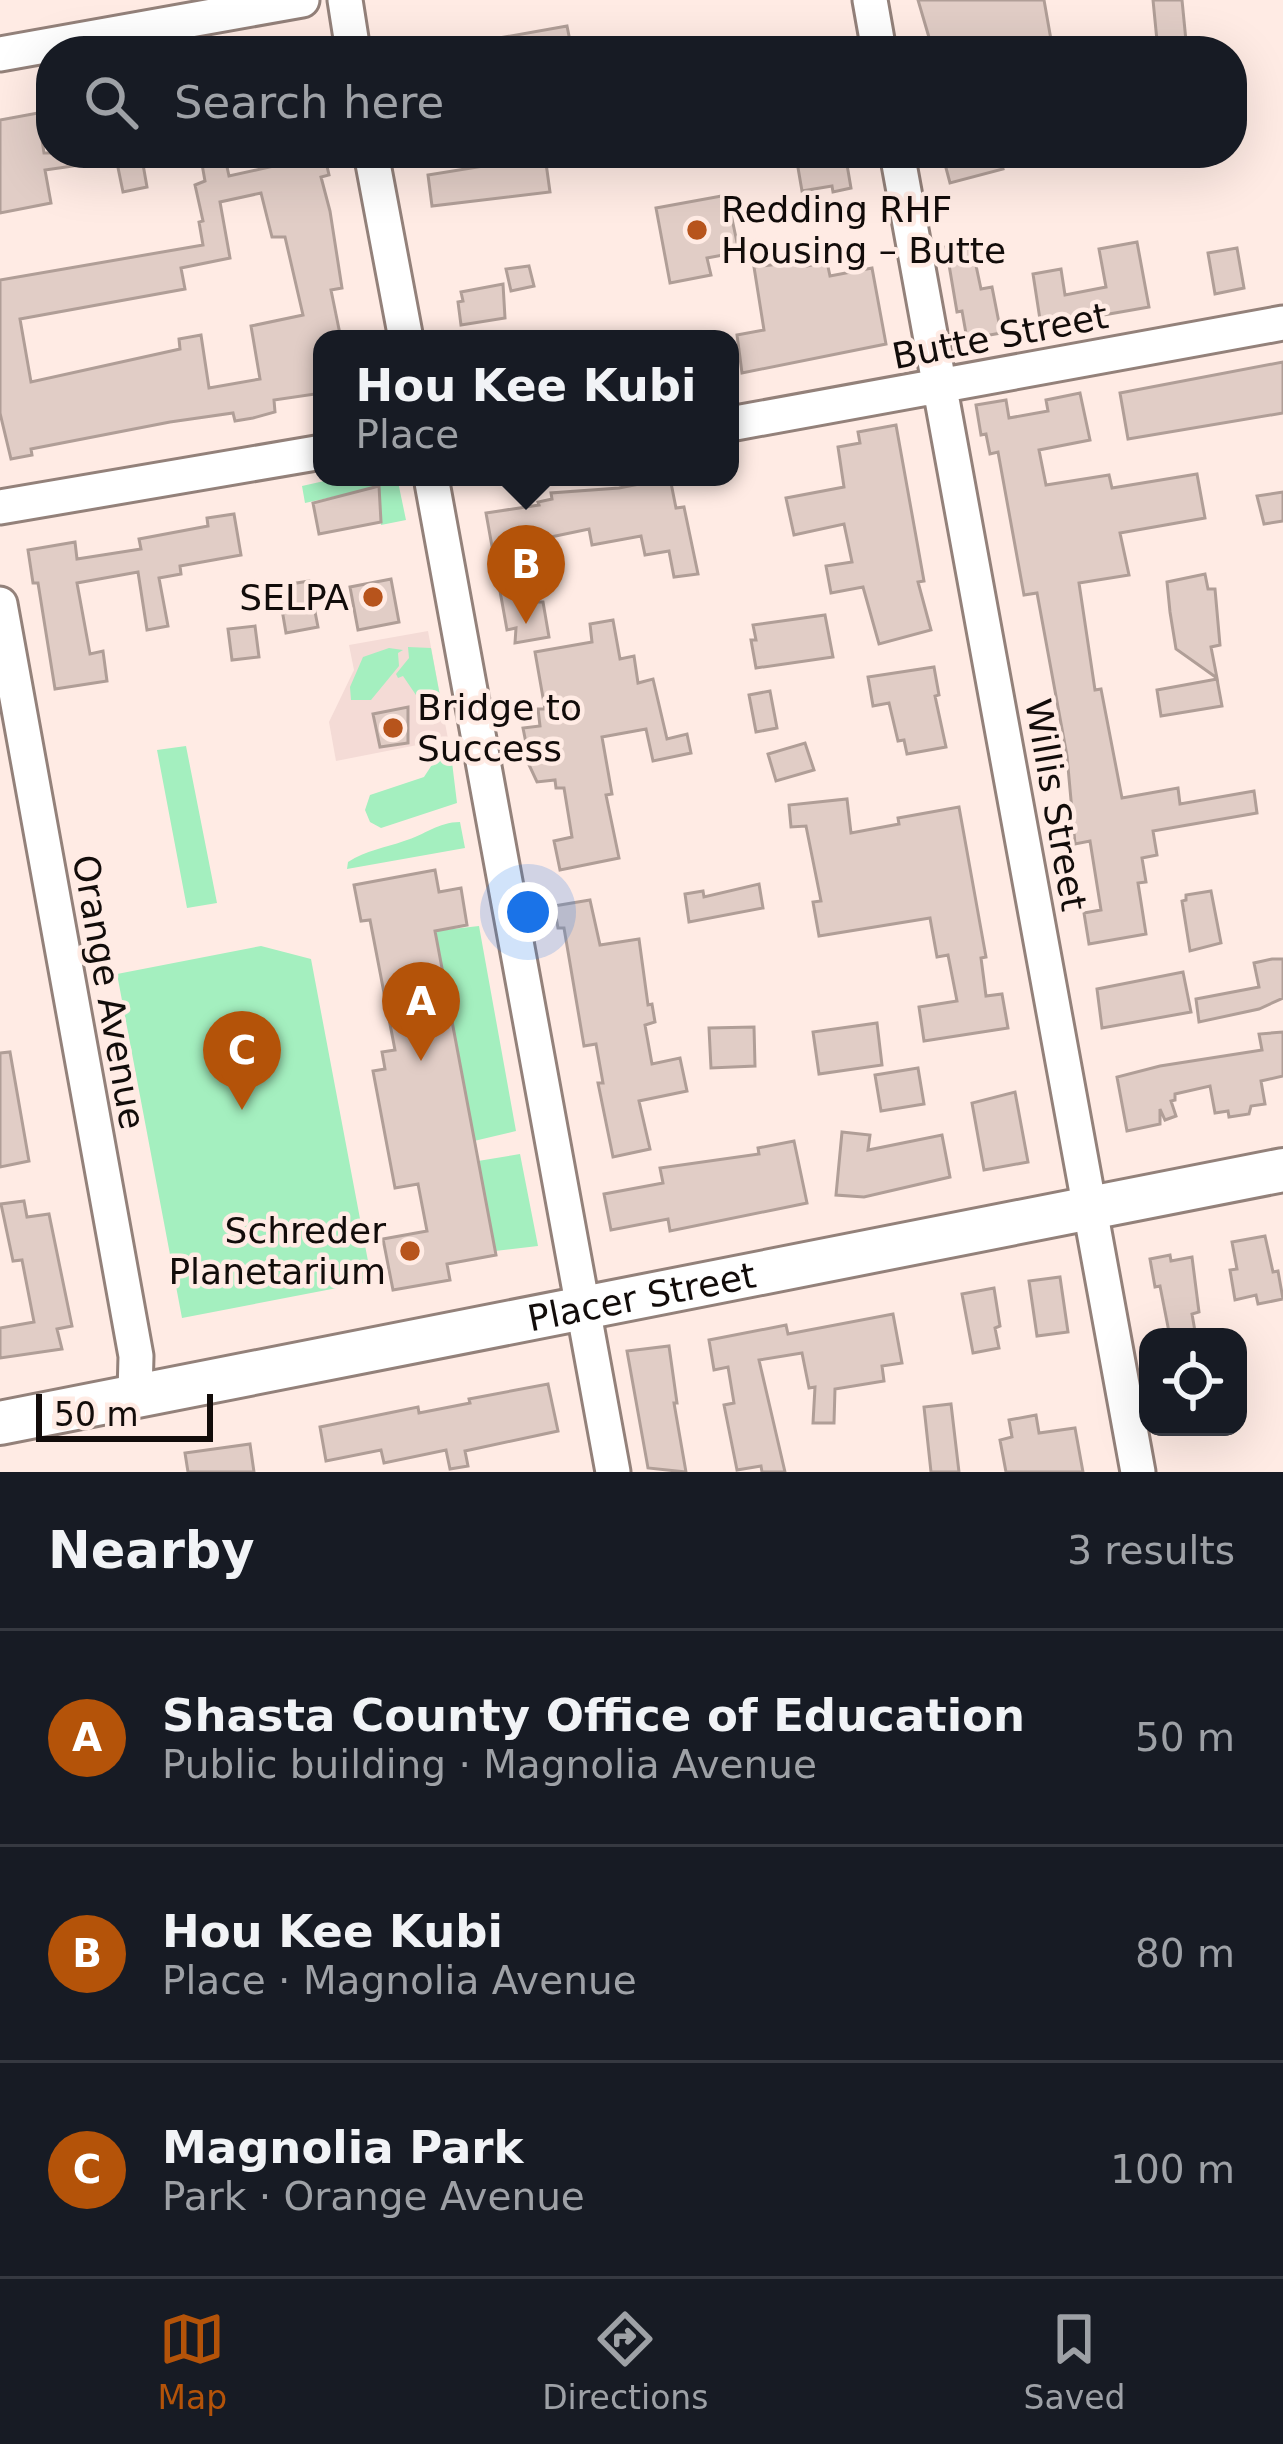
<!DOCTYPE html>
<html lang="en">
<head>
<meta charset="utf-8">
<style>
  body { margin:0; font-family:"DejaVu Sans",sans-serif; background:#20242c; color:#f1f3f6 }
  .controls { position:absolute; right:36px; bottom:36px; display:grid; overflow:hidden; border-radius:24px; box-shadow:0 12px 48px #0002 }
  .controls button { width:108px; height:108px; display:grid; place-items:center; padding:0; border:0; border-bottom:3px solid #363941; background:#171b24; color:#f1f3f6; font:60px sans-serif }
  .scale { position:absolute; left:36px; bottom:30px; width:177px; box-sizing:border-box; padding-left:12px; border:6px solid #120c0a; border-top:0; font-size:33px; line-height:42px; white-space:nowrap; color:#120c0a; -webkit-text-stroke:9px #ffebe4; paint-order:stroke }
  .you { position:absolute; left:528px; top:912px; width:42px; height:42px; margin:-30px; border:9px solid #fff; border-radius:50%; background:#1a73e8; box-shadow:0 0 0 18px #1a73e833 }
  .badge { display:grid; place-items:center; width:78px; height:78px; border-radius:50%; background:#b45309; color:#fff; font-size:39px; font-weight:700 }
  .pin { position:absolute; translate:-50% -99px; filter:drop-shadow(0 3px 6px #0008) }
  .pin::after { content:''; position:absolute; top:63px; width:42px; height:36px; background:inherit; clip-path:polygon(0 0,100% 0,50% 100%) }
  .popup { position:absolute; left:313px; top:330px; width:426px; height:156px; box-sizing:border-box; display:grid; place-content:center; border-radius:24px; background:#171b24; filter:drop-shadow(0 3px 9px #0005); font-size:39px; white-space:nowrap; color:#9ea1a6 }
  .popup b { font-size:45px; color:#f1f3f6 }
  .popup::after { content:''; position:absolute; left:50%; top:100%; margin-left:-24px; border:24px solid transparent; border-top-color:#171b24 }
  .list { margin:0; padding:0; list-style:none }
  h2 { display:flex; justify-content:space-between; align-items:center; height:156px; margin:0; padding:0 48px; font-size:51px }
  h2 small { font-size:39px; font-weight:400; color:#9ea1a6 }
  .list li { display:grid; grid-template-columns:78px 1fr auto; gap:36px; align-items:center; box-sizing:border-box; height:216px; padding:0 48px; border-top:3px solid #363941 }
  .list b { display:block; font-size:45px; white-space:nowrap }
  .list p { margin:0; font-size:39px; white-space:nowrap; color:#9ea1a6 }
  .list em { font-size:39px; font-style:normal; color:#9ea1a6 }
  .icon { flex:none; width:66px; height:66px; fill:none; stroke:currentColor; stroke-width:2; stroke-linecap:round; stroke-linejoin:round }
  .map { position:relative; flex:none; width:1283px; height:1472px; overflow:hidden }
  .search { position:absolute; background:#171b24; box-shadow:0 12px 48px #0002; left:36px; right:36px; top:36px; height:132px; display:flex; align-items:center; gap:30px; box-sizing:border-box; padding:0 42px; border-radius:48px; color:#9ea1a6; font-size:45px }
  .sheet { height:804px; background:#171b24 }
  nav { display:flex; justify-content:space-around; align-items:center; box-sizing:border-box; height:168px; border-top:3px solid #363941; background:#171b24; font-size:33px; color:#9ea1a6 }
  nav a { display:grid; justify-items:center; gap:6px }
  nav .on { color:#b45309 }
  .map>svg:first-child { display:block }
  .education { fill:#f4dbd6 }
  .green { fill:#a4efbf }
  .building { fill:#e1cdc6; stroke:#b09e97; stroke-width:3; fill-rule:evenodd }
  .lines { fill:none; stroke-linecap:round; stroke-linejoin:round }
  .minor-casing { stroke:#93817a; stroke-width:39 }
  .major-casing { stroke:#93817a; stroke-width:48 }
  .minor { stroke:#fff; stroke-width:33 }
  .major { stroke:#fff; stroke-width:42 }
  .poi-dot { fill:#b7541c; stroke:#ffebe4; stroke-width:4.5 }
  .labels { text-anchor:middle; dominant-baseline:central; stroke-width:9; stroke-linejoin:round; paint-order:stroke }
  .poi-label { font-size:36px; fill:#120c0a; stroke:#ffebe4; text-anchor:start }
  .street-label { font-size:36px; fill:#120c0a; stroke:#ffebe4 }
</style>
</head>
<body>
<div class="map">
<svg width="1283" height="1472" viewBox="0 0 1283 1472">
  <rect width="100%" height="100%" fill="#ffebe4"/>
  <path class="education" d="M428 631 448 739 336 761 329 722 354 670 349 645Z"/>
  <path class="green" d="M342 477H397L406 520 381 525 378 487 305 503 302 486Z
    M408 647 431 648 444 717 421 722 418 698 403 676 398 678 396 674 409 658Z
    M389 648 403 650 398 653 399 666 371 700H351L350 687 363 657Z
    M186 746 217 903 187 908 157 750Z
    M439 754H451L457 803 381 828 370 822 365 810 370 795 424 777Z
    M460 822 465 848 347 869 348 862C366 850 385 848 404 841 425 835 438 822 460 822Z
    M479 926 516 1131 474 1141 435 931Z
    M261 946 311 959 371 1277 363 1279V1283L182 1318 117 974Z
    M520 1154 538 1246 495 1251 478 1161Z"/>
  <path class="building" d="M918 0H1044L1053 51H933Z
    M1153 0H1182L1187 51H1158Z
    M567 26 572 51H482V41Z
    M38 113 44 153H87V164L45 170 51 203 0 213V120Z
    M115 153H141L147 187 123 192Z
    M200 153H224L229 176 270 167 268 160 324 153 329 175 321 177 330 211 342 288 331 290 341 339H322V393L274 400 275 412 253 418 235 421 233 413 170 422 31 449 32 455 11 459 0 413V280L203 245 199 222 203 221 195 185 205 181ZM261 193 272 237H285L303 315 251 326 260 379 209 388 201 335 179 339 180 349 31 382 20 319 185 289 181 268 230 258 220 202Z
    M845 153 851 188 833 192 832 186 802 191 797 162 812 159V154Z
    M942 153H998L1003 169 950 183Z
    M545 156 550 192 432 206 428 175Z
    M727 195 739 252 707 258 711 275 670 283 656 208Z
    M971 242 981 289 992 287 1001 333 967 339 962 311 957 312 946 247Z
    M1137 242 1149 307 1041 326 1033 274 1061 269 1065 295 1106 287 1099 249Z
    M1237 248 1244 288 1215 294 1208 253Z
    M806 261 807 266 827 262 830 276 872 268 886 344 742 373 737 335 764 330 754 267Z
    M529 266 534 286 511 291 506 269Z
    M503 284 505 318 461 325 458 302 463 301 461 292Z
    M1283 362V413L1128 439 1120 393Z
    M1080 393 1090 440 1039 450 1046 485 1109 475 1112 488 1197 474 1205 518 1120 533 1129 575 1079 583 1095 690 1101 689 1122 798 1178 788 1180 804 1254 791 1257 813 1153 831 1157 855 1142 858 1146 882 1138 883 1146 934 1089 944 1084 913 1101 910 1090 841 1075 844 1067 756 1037 593 1024 595 998 452 990 454 986 434 981 435 976 405 1006 400 1009 418 1048 411 1046 400Z
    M896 425 924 581 918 582 931 630 879 644 863 587 831 593 826 566 852 562 844 524 794 535 786 498 844 487 838 447 860 443 858 432Z
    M670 478 676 508 684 507 698 574 674 577 669 551 645 555 641 536 592 545 589 529 527 542 528 547 519 549 526 590 535 588 538 602H543L549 637 515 643 516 628 507 630 486 513 539 505 538 502 552 499 551 493 619 488Z
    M379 486 381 522 319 534 313 503Z
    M1283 492V521L1264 524 1257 496Z
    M234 514 241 555 180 566 181 574 159 578 168 626 147 630 138 572 77 583 90 654 103 651 107 681 55 689 38 583H33L28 550 75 542 77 559 141 549 139 539 208 526 207 518Z
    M1205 574 1208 589H1215L1220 645 1211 647 1217 678 1176 649 1170 612 1167 582Z
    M391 579 399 622 358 630 350 587Z
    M309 581 318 627 286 633 278 586Z
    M825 615 833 657 756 668 751 640H756L753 625Z
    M613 620 620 659 634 656 638 683 653 679 667 739 687 734 691 753 653 761 646 729 602 737 612 794 606 795 619 858 560 870 554 841 572 837 564 788H556L555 780 537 782 524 754 528 753 523 728 540 726 538 709H545L535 652 592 642 590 624Z
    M255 626 259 657 232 660 228 629Z
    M934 667 939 695 935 696 946 747 907 754 904 740 898 741 889 703 873 706 868 677Z
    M1217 679 1222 706 1161 716 1157 690Z
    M770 691 777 728 756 732 749 695Z
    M408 707V743L380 747 373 714Z
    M805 743 814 770 776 781 768 754Z
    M847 799 851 833 899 824 898 818 959 807 986 957 981 958 986 996 1002 994 1008 1028 924 1041 919 1007 957 1001 948 955 937 957 930 918 819 936 813 902 821 901 806 826 791 827 789 805Z
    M435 870 439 892 461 888 467 925 435 931 496 1255 447 1264 450 1280 393 1290 383 1239 427 1231 418 1184 395 1188 373 1071 385 1069 382 1052 395 1050 370 920 361 921 354 885Z
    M759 884 763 908 689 922 685 894 703 891 704 897Z
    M1211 891 1221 943 1190 951 1182 901 1186 900V895Z
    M590 900 600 945 639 939 648 1005 652 1004 655 1022 645 1025 652 1064 680 1058 687 1091 639 1101 650 1149 613 1157 598 1083H603L596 1044 584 1046 564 928H558L554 906Z
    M1272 959H1283V998L1259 1009 1199 1022 1196 999 1259 987 1254 963Z
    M1183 972 1191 1012 1102 1028 1097 989Z
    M877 1023 882 1065 819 1074 813 1032Z
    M754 1027 755 1066 711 1068 709 1028Z
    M1283 1032V1076L1261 1081 1265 1104 1251 1106 1249 1114 1229 1117 1228 1111 1215 1113 1210 1086 1175 1094V1100L1171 1101 1176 1116 1165 1120 1160 1109V1124L1127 1131 1117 1077 1160 1066 1262 1050 1259 1034Z
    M10 1052 29 1161 0 1167V1053Z
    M918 1068 924 1104 881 1111 875 1075Z
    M1015 1092 1028 1162 984 1170 972 1103Z
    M842 1132 870 1135 868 1150 942 1135 950 1177 864 1197 836 1195Z
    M794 1141 807 1203 670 1231 668 1219 611 1230 604 1194 663 1183 660 1168 759 1154 758 1148Z
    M24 1201 27 1217 49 1214 72 1326 57 1329 62 1349 0 1358V1328L34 1322 22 1260 13 1261 1 1204Z
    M1265 1236 1273 1272 1278 1271 1283 1299 1258 1304 1256 1295 1235 1300 1230 1270 1237 1269 1232 1242Z
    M1170 1255 1171 1261 1192 1257 1199 1312 1192 1314 1196 1337H1170L1160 1286 1155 1287 1150 1259Z
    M1060 1277 1068 1332 1037 1336 1029 1281Z
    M994 1288 1000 1326 995 1328 999 1348 973 1353 962 1294Z
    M893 1314 902 1363 882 1366 884 1381 835 1389 834 1423H813L815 1387 809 1388 802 1353 759 1360 785 1472H762L761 1466 737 1470 724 1405 734 1403 728 1367 714 1370 709 1340 786 1325 788 1334Z
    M669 1346 677 1403H674L686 1472 648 1468 627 1351Z
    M548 1384 558 1431 465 1451 468 1466 450 1469 446 1450 384 1463 381 1450 326 1461 320 1427 418 1407 419 1413 470 1403 469 1399Z
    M951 1404 959 1472H931L924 1407Z
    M1036 1415 1039 1433 1075 1428 1083 1472H1006L1000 1440 1012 1437 1009 1420Z
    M250 1444 254 1472H188L185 1453Z"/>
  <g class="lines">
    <defs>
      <path id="minor" d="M345 0 353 51
        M870 0 879 51
        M0 54 302 0
        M371 153 406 339
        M897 153 1138 1472
        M730 424 1283 323
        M431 477 613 1472
        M0 507 322 452
        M0 604 136 1356 135 1394"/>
      <g id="major">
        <path id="s1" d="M0 1423 1283 1170"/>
      </g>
    </defs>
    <use href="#minor" class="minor-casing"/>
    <use href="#major" class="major-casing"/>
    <use href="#minor" class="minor"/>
    <use href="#major" class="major"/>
  </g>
  <g class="poi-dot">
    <circle cx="697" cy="230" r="12"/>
    <circle cx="373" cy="597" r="12"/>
    <circle cx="393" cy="728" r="12"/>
    <circle cx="410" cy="1251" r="12"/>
  </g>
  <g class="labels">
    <g class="poi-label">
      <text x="721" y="209">Redding RHF<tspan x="721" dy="41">Housing – Butte</tspan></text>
      <text x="349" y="597" text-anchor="end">SELPA</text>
      <text x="417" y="707">Bridge to<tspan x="417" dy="41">Success</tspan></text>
      <text x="386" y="1230" text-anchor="end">Schreder<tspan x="386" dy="41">Planetarium</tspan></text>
    </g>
    <g class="street-label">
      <text transform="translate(1000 336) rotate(-11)">Butte Street</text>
      <text transform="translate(1056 805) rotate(80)">Willis Street</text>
      <text transform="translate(109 992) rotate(80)">Orange Avenue</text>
      <text stroke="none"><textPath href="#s1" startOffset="654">Placer Street</textPath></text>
    </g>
  </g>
</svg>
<div class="controls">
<button><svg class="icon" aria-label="locate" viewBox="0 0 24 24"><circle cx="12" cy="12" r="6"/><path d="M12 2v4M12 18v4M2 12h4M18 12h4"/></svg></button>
</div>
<div class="scale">50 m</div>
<div class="you"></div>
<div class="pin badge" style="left:421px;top:1061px">A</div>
<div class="pin badge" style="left:526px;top:624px">B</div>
<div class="popup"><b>Hou Kee Kubi</b>Place</div>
<div class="pin badge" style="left:242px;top:1110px">C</div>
<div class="search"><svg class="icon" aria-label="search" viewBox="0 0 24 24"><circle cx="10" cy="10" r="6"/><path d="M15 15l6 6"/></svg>Search here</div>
</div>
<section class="sheet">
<h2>Nearby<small>3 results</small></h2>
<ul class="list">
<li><span class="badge">A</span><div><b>Shasta County Office of Education</b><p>Public building · Magnolia Avenue</p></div><em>50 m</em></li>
<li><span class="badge">B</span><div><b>Hou Kee Kubi</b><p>Place · Magnolia Avenue</p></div><em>80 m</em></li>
<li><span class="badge">C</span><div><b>Magnolia Park</b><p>Park · Orange Avenue</p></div><em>100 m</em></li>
</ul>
</section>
<nav>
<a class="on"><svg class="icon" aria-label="map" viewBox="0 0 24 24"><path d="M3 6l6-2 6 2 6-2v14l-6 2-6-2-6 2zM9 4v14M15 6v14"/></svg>Map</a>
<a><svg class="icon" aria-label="directions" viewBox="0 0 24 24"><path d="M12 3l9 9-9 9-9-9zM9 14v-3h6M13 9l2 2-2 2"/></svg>Directions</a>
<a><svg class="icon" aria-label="saved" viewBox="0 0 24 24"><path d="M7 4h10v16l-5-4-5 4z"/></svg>Saved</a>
</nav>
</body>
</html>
